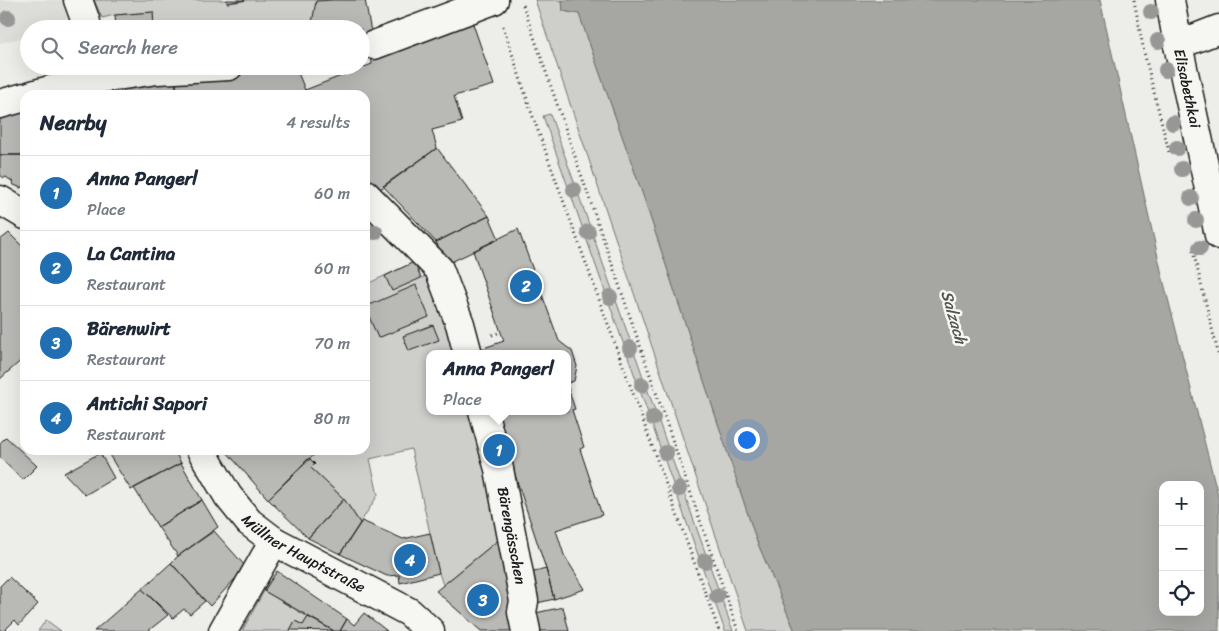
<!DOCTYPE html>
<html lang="en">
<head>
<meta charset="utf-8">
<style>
  body { margin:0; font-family:Sriracha,sans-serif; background:#f2f2f3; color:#1f2937 }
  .controls { position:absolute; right:15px; bottom:15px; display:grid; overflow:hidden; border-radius:10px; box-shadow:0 5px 20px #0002 }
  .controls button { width:45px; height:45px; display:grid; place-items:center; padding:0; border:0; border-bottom:1px solid #e0e1e3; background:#fff; color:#1f2937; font:25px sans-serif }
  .you { position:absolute; left:746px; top:439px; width:18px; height:18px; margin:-12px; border:4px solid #fff; border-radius:50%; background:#1a73e8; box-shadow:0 0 0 8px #1a73e833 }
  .badge { display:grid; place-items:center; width:32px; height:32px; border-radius:50%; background:#1f6fb2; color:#fff; font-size:16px; font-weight:700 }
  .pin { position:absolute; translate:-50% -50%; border:2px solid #fff; box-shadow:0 1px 5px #0006 }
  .popup { position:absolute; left:426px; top:350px; width:145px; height:65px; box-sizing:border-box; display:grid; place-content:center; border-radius:10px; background:#fff; filter:drop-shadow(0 1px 4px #0005); font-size:16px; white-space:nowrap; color:#747a83 }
  .popup b { font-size:19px; color:#1f2937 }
  .popup::after { content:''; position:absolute; left:50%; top:100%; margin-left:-10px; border:10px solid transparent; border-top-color:#fff }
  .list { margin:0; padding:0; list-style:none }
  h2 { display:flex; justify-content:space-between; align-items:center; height:65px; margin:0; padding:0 20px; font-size:21px }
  h2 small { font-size:16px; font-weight:400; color:#747a83 }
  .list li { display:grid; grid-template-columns:32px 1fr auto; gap:15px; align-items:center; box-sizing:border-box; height:75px; padding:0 20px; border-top:1px solid #e0e1e3 }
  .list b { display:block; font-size:19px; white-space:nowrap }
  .list p { margin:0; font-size:16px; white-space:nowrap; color:#747a83 }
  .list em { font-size:16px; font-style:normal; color:#747a83 }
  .icon { flex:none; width:28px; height:28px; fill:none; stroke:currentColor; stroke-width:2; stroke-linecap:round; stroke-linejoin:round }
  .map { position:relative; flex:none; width:1219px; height:631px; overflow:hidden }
  .search { position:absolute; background:#fff; box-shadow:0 5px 20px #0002; left:20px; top:20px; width:350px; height:55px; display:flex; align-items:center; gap:12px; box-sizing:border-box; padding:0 18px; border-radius:28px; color:#747a83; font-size:19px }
  .panel { position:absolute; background:#fff; box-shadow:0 5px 20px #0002; left:20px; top:90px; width:350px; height:365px; border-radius:15px }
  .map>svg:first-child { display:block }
  .built { fill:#ddddda }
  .green { fill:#cececb; stroke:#757574 }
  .water { fill:#a6a6a3; stroke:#6f6f6d; fill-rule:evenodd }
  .building { fill:#b9b9b6; stroke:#1c1c1c }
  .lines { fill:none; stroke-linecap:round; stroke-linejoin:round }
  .minor-casing { stroke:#1c1c1c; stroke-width:31 }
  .path { stroke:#1c1c1c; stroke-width:3; stroke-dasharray:1 4; stroke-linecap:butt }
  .minor { stroke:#f6f6f2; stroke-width:28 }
  .tree { fill:#979795 }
  .labels { text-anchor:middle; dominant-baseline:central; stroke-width:5; stroke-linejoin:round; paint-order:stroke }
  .street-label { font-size:15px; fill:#1c1c1c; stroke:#f6f6f2 }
  .water-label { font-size:16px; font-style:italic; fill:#535352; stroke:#f6f6f2 }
</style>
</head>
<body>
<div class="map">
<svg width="1219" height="631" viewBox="0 0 1219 631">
  <rect width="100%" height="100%" fill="#edede9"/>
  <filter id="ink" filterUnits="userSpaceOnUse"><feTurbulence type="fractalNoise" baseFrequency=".02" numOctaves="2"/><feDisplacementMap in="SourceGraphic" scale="10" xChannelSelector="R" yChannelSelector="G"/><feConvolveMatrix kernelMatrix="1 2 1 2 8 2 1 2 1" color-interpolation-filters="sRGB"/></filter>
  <g filter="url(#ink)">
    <path class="built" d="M0 0H62L69 26 58 29H29V36L0 43Z"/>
    <path class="green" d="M94 0H227L228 3 249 0H332L311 29H154L153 12 115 15 102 18Z
      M535 0H562L563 11 579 14 644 198 756 539 795 631H748Z
      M550 114 733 631H725L543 116Z
      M414 262 421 278 431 274 462 354H430V411H475L502 537 443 585 439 573 411 449 370 459 378 495 360 523 344 499 311 468 315 464 309 458 317 450H365V285Z
      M264 591 308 617 303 625 295 621 290 630 291 631H242Z
      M46 620 61 631H38Z"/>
    <path class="water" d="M562 0H1100L1163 279 1219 499V631H795L756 539 644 198 579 14 563 11ZM1163 485H1200V612H1163Z"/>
    <path class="building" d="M227 0H245L227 3Z
      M332 0H365L372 37 361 40V29H311L316 1Z
      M153 12 154 29H116L115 15Z
      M472 21 494 85 454 96 462 122 432 130 437 148 379 190 365 184V95H307L305 90 372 64 371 55Z
      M291 69 299 75 307 95H176V78Z
      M176 78V95H74Z
      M25 104V155H0V110Z
      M437 148 489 216 436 242 383 186Z
      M0 155H25V187L22 186 21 188 12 184 13 182 6 177 4 178 0 175Z
      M489 216 499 239 447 264 436 242Z
      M518 229 559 341 572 351 577 366 574 381 568 383V354H476L475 351 504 341 473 251Z
      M9 233 25 249V357L0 379V240Z
      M414 262 421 278 392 291 385 276Z
      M416 285 429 317 378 338 365 307Z
      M433 325 439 340 409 351 403 336Z
      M568 388 575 409 572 410 584 447 580 449 602 515 556 530 564 555 585 589 554 599 546 569 494 411H568Z
      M6 437 37 466 23 480 0 458V443Z
      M106 450H174L181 463 131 490Z
      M228 450H317L318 451 268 499 226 451Z
      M100 453 114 478 85 495 64 473Z
      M309 458 315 464 311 468 344 499 308 538 268 499Z
      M181 463 202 500 158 527 134 488Z
      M344 499 360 523 340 554 308 538Z
      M202 500 218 527 178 556 158 527Z
      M362 521 403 539 430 533 439 573 400 583 399 575 387 576 340 554Z
      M214 531 246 567 210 606 171 563 178 556Z
      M502 537 519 631H481L436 591Z
      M171 563 205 601 190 614 184 609 173 618 142 589Z
      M546 569 554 599 533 604 526 574Z
      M277 571 347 619 340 631H334L264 591Z
      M9 577 38 604 19 625 15 620 6 629 8 631H0V586Z
      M142 589 168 615 148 631H94Z
      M563 607 569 631H535L531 614Z
      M364 613 387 631H340L347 619 354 625Z
      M308 617 334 631 290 630 295 621 303 625Z"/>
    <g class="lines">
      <defs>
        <g id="minor">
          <path d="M78 0 86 22V29"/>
          <path id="s1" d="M1170 0 1178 45 1219 235"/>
          <path d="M374 45 494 0"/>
          <path d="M1178 45 1219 29"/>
          <path d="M32 95 83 81 157 70 229 66"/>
          <path d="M0 104 25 97"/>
          <path d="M365 194 439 269 460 324 468 354"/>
          <path d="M0 200 25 215"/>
          <path id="s2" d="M483 411 499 469 524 601 522 612 526 631"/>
          <path id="s3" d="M201 450 228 496 249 522 274 541 409 612 430 631"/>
          <path d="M223 631 274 541"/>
        </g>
      </defs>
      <use href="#minor" class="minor-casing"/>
      <path class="path" d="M1134 0 1144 52 1169 152
        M523 5 738 631
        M503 26 532 114 719 631
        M1193 251 1219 357
        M492 335 501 332"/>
      <use href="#minor" class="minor"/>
    </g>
    <g class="tree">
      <circle cx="1151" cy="12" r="8"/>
      <circle cx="8" cy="18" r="8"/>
      <circle cx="1158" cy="41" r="8"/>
      <circle cx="1166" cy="70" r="8"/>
      <circle cx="1173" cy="123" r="8"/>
      <circle cx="1177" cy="148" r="8"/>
      <circle cx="1182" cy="169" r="8"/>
      <circle cx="574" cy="190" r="8"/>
      <circle cx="1191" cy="198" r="8"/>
      <circle cx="1196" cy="220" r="8"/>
      <circle cx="375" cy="232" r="8"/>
      <circle cx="588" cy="232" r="8"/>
      <circle cx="1200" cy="248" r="8"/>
      <circle cx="610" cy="297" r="8"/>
      <circle cx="630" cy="348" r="8"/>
      <circle cx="642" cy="385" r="8"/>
      <circle cx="653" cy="418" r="8"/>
      <circle cx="666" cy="453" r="8"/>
      <circle cx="679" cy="489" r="8"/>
      <circle cx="705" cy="561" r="8"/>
      <circle cx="717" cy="596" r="8"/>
    </g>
  </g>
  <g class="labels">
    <g class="street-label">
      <text stroke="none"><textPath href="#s1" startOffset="90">Elisabethkai</textPath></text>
      <text stroke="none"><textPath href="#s2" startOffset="128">Bärengässchen</textPath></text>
      <text stroke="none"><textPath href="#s3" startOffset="150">Müllner Hauptstraße</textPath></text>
    </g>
    <g class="water-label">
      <text transform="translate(954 317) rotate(74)">Salzach</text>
    </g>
  </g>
</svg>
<div class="controls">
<button>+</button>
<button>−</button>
<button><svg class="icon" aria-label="locate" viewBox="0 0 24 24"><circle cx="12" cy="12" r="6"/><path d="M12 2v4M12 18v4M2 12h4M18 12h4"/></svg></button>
</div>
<div class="you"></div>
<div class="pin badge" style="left:499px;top:450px">1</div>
<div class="popup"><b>Anna Pangerl</b>Place</div>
<div class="pin badge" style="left:526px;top:286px">2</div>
<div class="pin badge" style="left:483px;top:600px">3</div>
<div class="pin badge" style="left:410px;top:560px">4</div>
<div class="search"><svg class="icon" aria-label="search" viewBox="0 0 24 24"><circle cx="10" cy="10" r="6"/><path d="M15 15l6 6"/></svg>Search here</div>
<section class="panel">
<h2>Nearby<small>4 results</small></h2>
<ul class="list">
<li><span class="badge">1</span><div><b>Anna Pangerl</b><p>Place</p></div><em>60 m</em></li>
<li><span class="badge">2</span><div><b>La Cantina</b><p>Restaurant</p></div><em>60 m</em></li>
<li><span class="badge">3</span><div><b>Bärenwirt</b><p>Restaurant</p></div><em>70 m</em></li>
<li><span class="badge">4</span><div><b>Antichi Sapori</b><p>Restaurant</p></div><em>80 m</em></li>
</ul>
</section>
</div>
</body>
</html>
